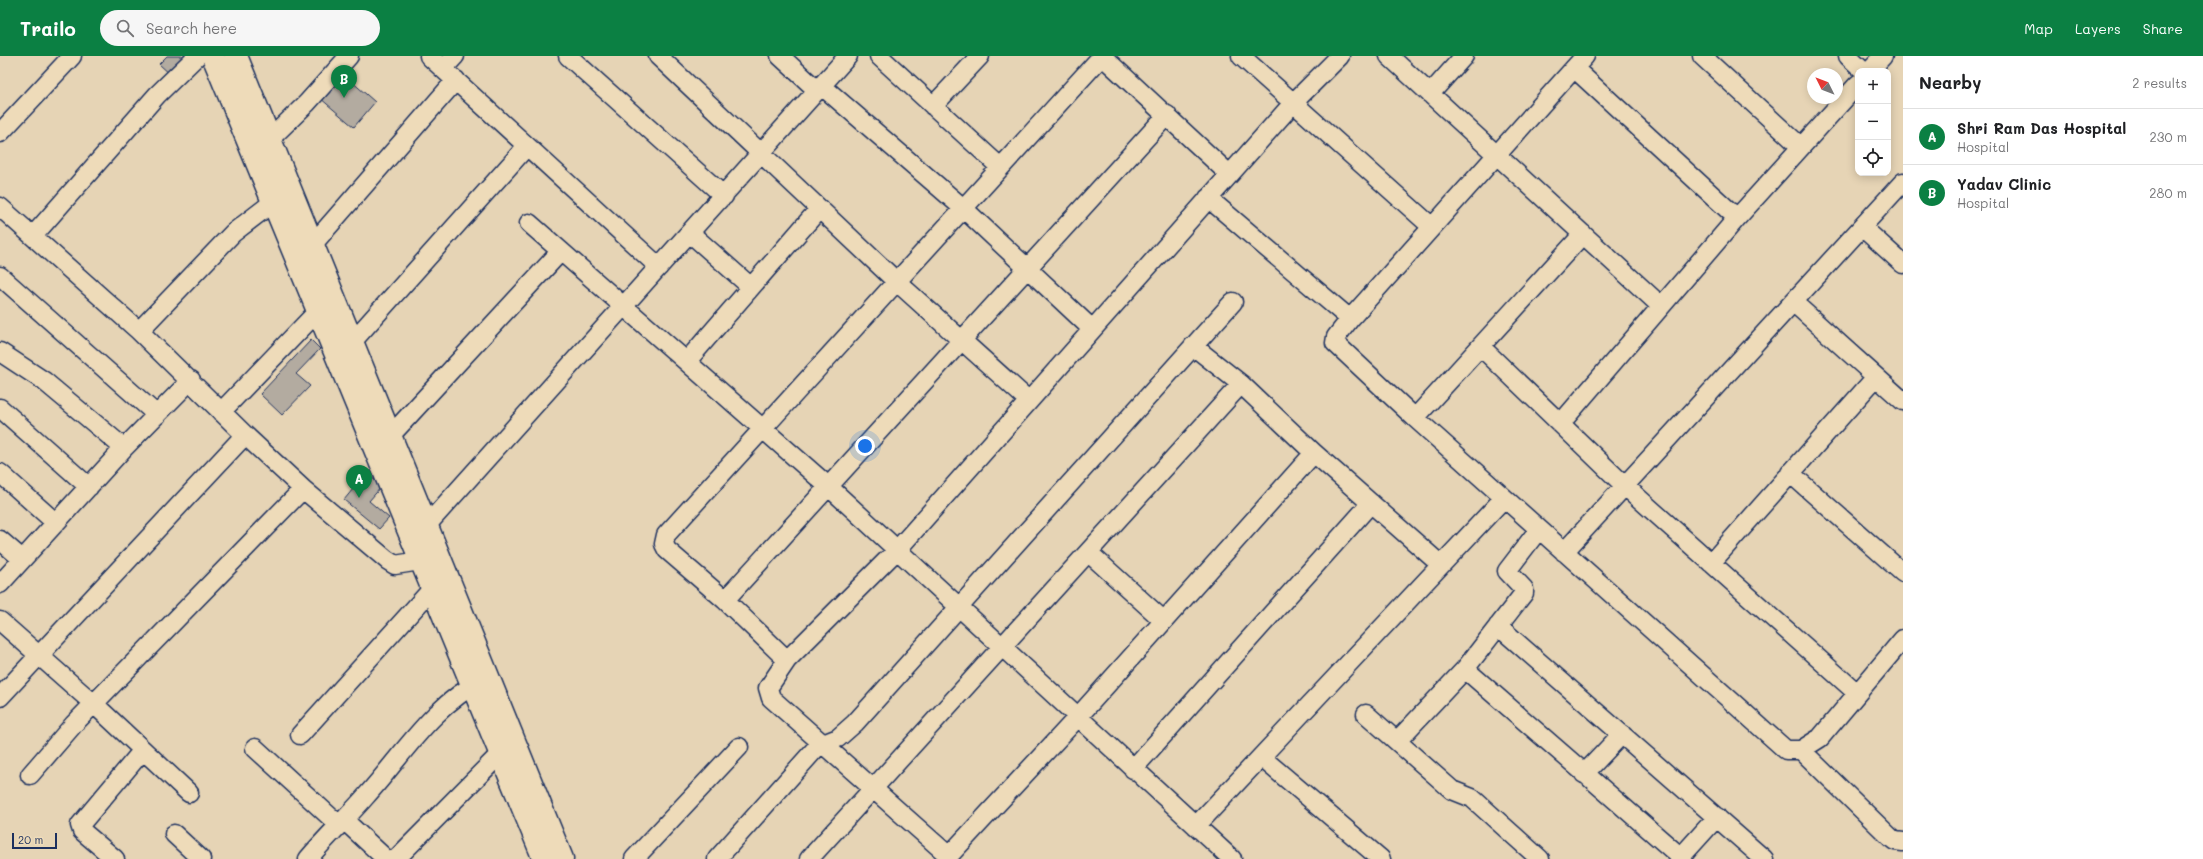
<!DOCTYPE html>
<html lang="en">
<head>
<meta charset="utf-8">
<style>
  body { margin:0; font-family:Mali,sans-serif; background:#f6f6f6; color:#202124 }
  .controls { position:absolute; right:12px; top:12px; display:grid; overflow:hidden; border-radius:8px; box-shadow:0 2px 10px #0003 }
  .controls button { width:36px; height:36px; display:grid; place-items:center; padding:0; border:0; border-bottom:1px solid #e0e0e0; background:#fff; color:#202124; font:20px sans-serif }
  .compass { position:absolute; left:1807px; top:12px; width:36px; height:36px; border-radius:50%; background:#fff; box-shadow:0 2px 10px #0003; rotate:312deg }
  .scale { position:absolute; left:12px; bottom:10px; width:45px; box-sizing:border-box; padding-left:4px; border:2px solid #1b2f5e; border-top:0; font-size:11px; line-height:14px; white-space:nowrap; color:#1b2f5e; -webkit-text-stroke:3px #eedbb9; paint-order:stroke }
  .you { position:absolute; left:865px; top:390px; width:14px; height:14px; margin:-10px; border:3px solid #fff; border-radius:50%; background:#1a73e8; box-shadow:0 0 0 6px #1a73e833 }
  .badge { display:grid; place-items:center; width:26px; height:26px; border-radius:50%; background:#0b8043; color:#fff; font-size:13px; font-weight:700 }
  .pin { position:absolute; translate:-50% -33px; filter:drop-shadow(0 1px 2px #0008) }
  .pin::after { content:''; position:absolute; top:21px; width:14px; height:12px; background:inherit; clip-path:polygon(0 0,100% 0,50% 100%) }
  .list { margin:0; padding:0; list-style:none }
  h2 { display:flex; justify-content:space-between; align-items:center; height:52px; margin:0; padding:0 16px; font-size:17px }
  h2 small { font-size:13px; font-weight:400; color:#757577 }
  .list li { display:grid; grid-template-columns:26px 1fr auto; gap:12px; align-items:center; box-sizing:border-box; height:56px; padding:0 16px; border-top:1px solid #e0e0e0 }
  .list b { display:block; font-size:15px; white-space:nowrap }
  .list p { margin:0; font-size:13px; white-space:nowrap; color:#757577 }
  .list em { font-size:13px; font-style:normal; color:#757577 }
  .icon { flex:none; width:22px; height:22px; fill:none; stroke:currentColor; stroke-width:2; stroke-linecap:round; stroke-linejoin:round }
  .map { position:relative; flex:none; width:1903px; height:803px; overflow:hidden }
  header { display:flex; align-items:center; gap:24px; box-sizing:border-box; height:56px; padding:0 20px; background:#0b8043; color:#fff }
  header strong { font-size:19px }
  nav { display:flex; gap:22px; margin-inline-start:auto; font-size:14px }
  .search { width:280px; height:36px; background:#f6f6f6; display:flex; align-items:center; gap:10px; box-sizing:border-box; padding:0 14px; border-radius:22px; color:#757577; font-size:15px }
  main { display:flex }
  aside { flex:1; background:#fff }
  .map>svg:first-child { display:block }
  .building { fill:#b3aba0; stroke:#1b2f5e }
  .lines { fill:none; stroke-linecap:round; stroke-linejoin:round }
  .minor-casing { stroke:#1b2f5e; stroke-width:21 }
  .major-casing { stroke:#1b2f5e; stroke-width:25 }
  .minor { stroke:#eedbb9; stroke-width:18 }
  .major { stroke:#eedbb9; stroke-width:22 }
</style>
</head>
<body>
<header>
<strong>Trailo</strong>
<div class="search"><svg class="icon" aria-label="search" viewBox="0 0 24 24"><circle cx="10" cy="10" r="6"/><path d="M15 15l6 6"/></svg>Search here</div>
<nav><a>Map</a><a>Layers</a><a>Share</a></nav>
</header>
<main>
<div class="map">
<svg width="1903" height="803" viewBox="0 0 1903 803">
  <rect width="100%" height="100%" fill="#e6d4b5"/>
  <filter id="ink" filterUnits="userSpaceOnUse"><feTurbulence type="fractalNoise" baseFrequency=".025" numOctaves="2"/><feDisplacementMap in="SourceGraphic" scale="8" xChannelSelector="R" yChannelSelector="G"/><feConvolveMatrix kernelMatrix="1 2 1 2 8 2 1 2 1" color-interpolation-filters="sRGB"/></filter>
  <g filter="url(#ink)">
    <path class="building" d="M167 0H192L172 20 159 8Z
      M342 17 375 46 354 71 320 42Z
      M311 284 320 293 296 318 310 330 282 359 260 338Z
      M366 417 382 430 369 445 389 462 379 473 344 444Z"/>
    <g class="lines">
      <defs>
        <path id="minor" d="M429 0 659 211
          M568 0 724 140
          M658 0 897 226 1028 344
          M780 0 818 35
          M879 0 1000 111
          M1102 0 1229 118
          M1241 0 1432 171
          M1389 0 1661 250
          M1585 0 1350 263 1336 281 1335 287 1415 362 1786 694H1801L1820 682 1903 583
          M1702 0 1801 91
          M1848 0 1864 15
          M1574 12 1737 162
          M443 13 455 0
          M1869 15 1883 0
          M822 30 963 152 1092 273
          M1430 38 1464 0
          M933 50 980 0
          M0 77 72 0
          M270 83 307 47 349 0
          M1208 142 1350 263
          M0 151 139 275 245 379 303 433 387 504 395 509 420 505
          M529 167 829 431 1232 803
          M1862 171 1903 208
          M690 177 751 231
          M33 180 157 39 197 0
          M313 188 456 24
          M0 220 157 359
          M1793 246 1903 345
          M139 275 233 177 272 147
          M352 286 527 90
          M1193 290 1241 328 1314 397 1441 509
          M1481 291 1625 430 1857 637
          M0 296 44 325 124 392
          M687 305 819 153
          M0 352 89 431
          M221 356 317 256
          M1415 362 1583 178
          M1561 367 1737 162 1858 28
          M391 379 561 195
          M0 417 56 467
          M1790 417 1903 517
          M427 469 848 0
          M0 484 22 503
          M1564 496 1903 126
          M1089 497 1164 565
          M1711 507 1876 321
          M0 528 124 392 191 324
          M725 544 1167 59
          M0 565 94 648 189 737
          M1498 570 1764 803
          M787 604 725 544 667 494 664 488 666 479 1102 0
          M1465 613 1683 803
          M0 641 245 379
          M1366 658 1452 734 1472 742 1540 803
          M300 679 432 533
          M1397 685 1465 613 1524 537V533L1507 515 1539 473
          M255 692 339 769
          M1801 694 1890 781 1895 785 1903 786
          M1261 701 1381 803
          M1133 713 1371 447
          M1584 718 1622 678
          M30 719 74 668 303 433
          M344 764 386 803
          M1196 770 1504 442
          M174 778 201 803
          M949 800 771 642 768 632 787 604 897 494 1294 46 1340 0
          M115 803 82 775 80 769 143 694
          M308 803C326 781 347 762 366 740 403 699 433 648 485 623
          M396 803 501 697
          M634 803 739 691
          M717 803 818 690 838 682 855 667 1233 246
          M809 803 1241 328
          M946 803 1077 662 1314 397
          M1679 803 1717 761"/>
        <path id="major" d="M213 0 544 803
          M236 0 562 803"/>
      </defs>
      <use href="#minor" class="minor-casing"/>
      <use href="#major" class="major-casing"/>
      <use href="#minor" class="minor"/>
      <use href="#major" class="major"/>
    </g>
  </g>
</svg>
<div class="controls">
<button>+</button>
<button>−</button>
<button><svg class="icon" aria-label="locate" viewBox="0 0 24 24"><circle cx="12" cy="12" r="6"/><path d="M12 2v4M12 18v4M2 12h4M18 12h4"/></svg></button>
</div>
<svg class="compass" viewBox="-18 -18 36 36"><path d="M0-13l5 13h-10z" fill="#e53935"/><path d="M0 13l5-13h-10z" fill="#757577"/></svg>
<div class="scale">20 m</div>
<div class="you"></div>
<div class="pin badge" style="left:359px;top:442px">A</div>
<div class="pin badge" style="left:344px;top:42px">B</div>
</div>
<aside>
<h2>Nearby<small>2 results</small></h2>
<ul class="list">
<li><span class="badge">A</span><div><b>Shri Ram Das Hospital</b><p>Hospital</p></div><em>230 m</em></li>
<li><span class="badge">B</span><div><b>Yadav Clinic</b><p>Hospital</p></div><em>280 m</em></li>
</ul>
</aside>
</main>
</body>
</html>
